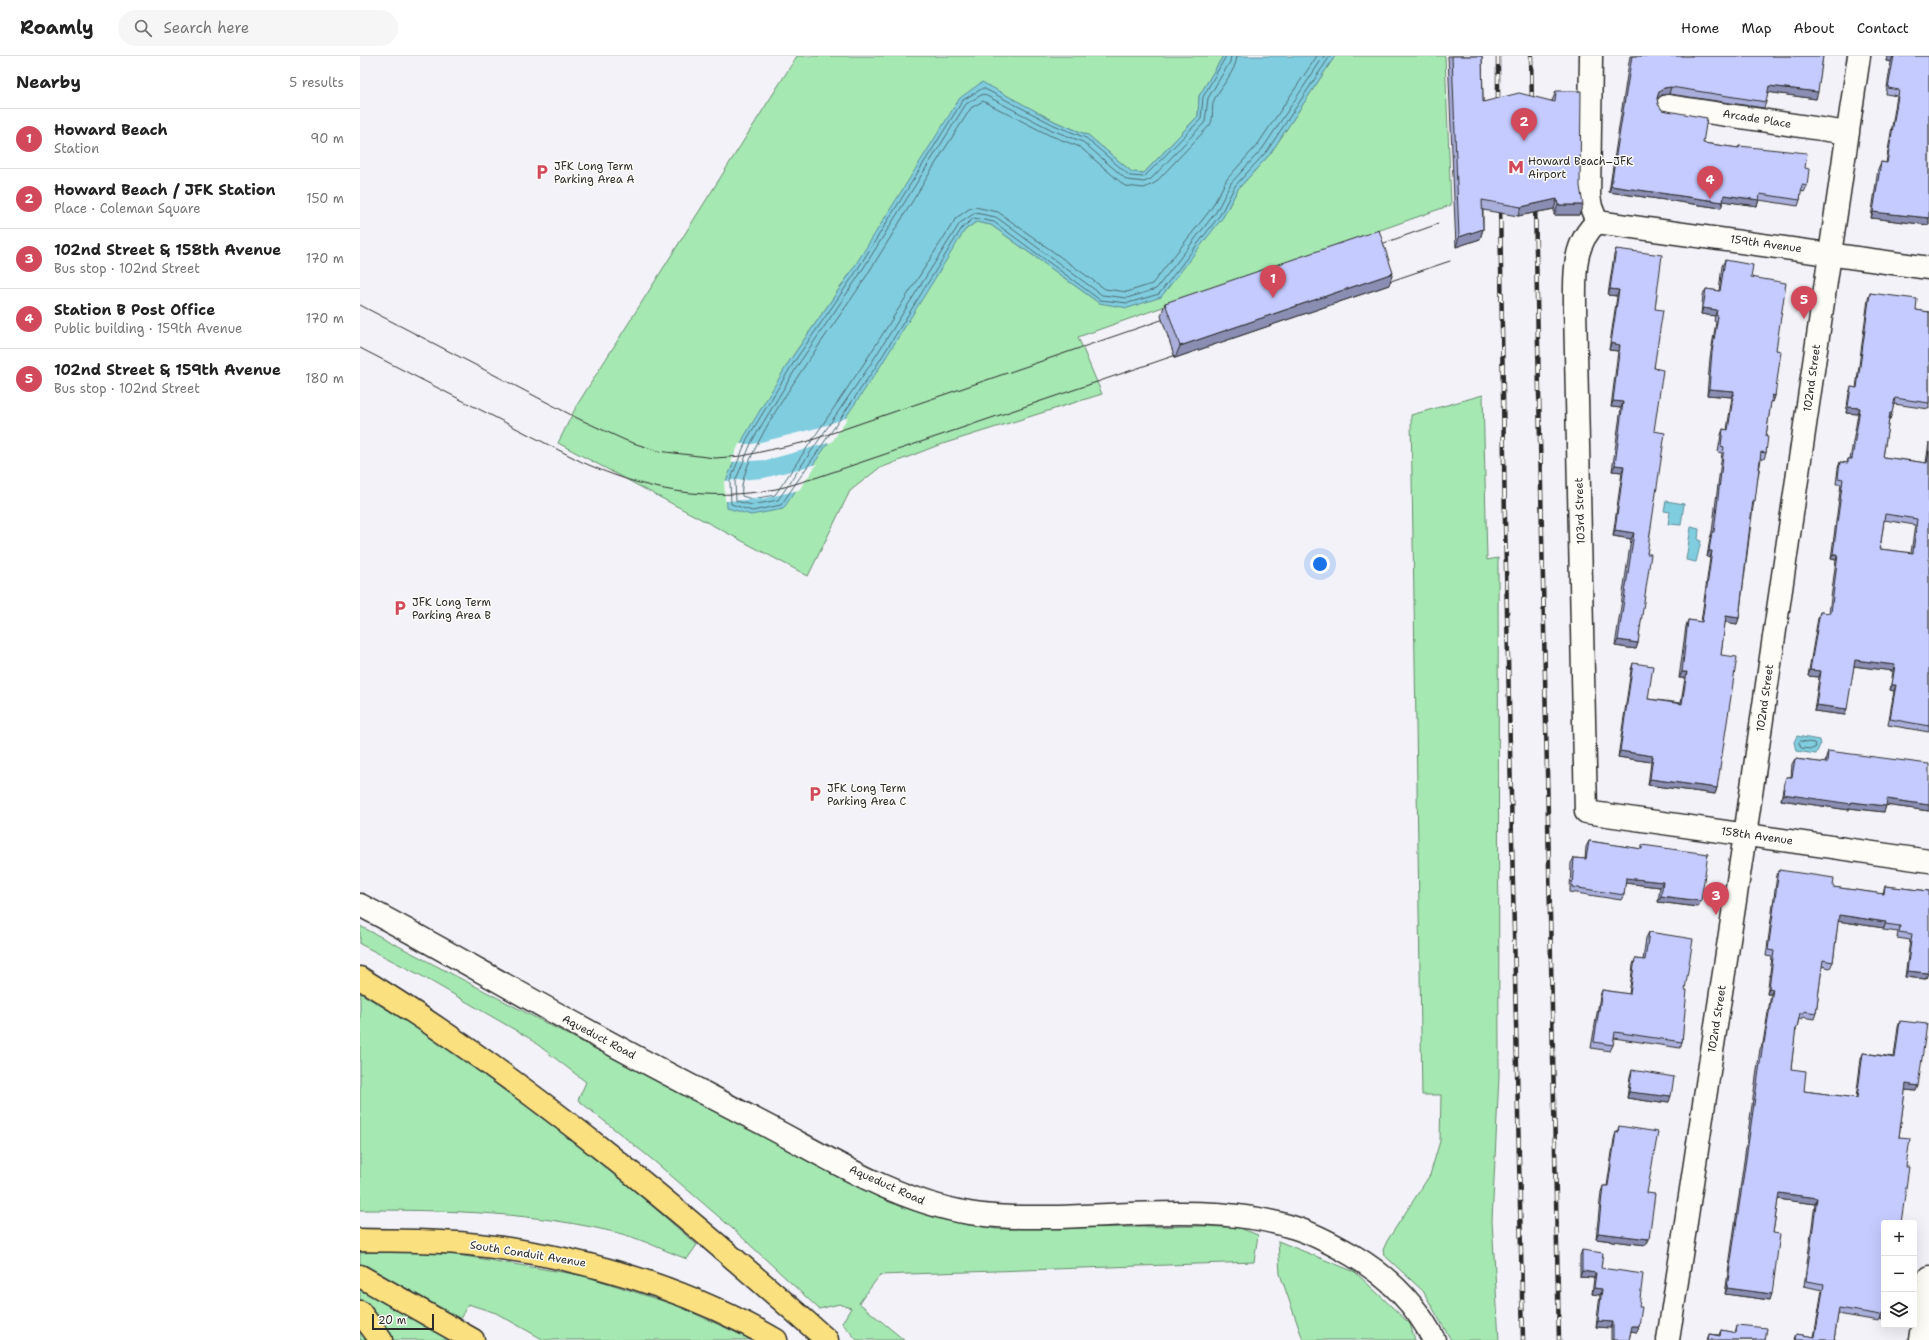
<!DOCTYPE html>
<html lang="en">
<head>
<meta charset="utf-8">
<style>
  body { margin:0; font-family:"Shantell Sans",sans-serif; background:#f6f6f6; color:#222 }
  .controls { position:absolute; right:12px; bottom:12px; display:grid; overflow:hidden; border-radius:4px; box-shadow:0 4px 16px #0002 }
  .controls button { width:36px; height:36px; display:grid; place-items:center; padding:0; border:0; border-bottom:1px solid #e0e0e0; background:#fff; color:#222; font:20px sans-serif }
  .scale { position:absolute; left:12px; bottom:10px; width:62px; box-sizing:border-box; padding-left:4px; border:2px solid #2b2b2b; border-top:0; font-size:11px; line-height:14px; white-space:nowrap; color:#2b2b2b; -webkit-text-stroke:3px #fdfcf7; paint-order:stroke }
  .you { position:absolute; left:960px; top:508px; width:14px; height:14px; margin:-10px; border:3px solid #fff; border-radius:50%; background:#1a73e8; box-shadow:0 0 0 6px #1a73e833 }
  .badge { display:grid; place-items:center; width:26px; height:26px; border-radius:50%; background:#d1495b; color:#fff; font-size:13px; font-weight:700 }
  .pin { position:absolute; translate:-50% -33px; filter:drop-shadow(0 1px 2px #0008) }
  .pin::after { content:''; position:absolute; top:21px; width:14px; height:12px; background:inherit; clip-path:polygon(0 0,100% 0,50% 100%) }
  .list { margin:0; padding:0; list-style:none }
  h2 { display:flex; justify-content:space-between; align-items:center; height:52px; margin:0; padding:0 16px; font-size:17px }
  h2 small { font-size:13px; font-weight:400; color:#767676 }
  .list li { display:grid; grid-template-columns:26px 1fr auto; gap:12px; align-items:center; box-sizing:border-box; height:60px; padding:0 16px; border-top:1px solid #e0e0e0 }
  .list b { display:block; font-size:15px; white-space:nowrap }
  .list p { margin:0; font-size:13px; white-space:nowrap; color:#767676 }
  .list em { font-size:13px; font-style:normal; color:#767676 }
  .icon { flex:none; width:22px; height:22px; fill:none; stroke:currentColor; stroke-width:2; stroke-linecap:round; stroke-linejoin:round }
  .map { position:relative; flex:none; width:1569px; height:1284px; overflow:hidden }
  header { display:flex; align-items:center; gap:24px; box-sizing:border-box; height:56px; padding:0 20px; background:#fff; border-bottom:1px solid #e0e0e0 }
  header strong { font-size:19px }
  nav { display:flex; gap:22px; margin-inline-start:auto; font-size:14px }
  .search { width:280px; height:36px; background:#f6f6f6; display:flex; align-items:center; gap:10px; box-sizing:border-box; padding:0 14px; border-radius:22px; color:#767676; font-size:15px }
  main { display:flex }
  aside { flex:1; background:#fff }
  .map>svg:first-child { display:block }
  .green { fill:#a5e8b2; stroke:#688a6e }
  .water { fill:#80cddf; stroke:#5e8c97 }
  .pier { fill:#f2f2f8 }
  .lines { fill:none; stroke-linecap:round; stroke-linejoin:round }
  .shore { stroke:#4d6c73; stroke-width:1 }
  .minor-casing { stroke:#2b2b2b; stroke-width:25 }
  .highway-casing { stroke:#2b2b2b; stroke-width:25 }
  .minor { stroke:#fdfcf7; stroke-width:22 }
  .highway { stroke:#fbe080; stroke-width:22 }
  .tram { stroke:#2b2b2b; stroke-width:1 }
  .rail-casing { stroke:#2b2b2b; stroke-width:4.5 }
  .rail { stroke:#fdfcf7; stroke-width:3; stroke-dasharray:9; stroke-linecap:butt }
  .wall { fill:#a9afda; stroke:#2b2b2b; fill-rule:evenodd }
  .shaded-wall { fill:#8a8eb2; stroke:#2b2b2b }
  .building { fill:#c5cbfe; stroke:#2b2b2b; fill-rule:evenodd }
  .labels { text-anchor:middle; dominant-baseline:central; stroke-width:3; stroke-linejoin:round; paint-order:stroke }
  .street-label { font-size:11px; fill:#2b2b2b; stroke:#fdfcf7 }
  .poi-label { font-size:11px; fill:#2b2b2b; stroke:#fdfcf7; text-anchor:start }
</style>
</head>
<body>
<header>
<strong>Roamly</strong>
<div class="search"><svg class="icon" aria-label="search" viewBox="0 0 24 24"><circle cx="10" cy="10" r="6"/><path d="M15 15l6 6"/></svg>Search here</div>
<nav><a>Home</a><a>Map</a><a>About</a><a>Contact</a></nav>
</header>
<main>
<aside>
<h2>Nearby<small>5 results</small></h2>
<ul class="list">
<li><span class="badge">1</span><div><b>Howard Beach</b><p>Station</p></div><em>90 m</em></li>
<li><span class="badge">2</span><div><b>Howard Beach / JFK Station</b><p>Place · Coleman Square</p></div><em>150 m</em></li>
<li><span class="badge">3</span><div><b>102nd Street &amp; 158th Avenue</b><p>Bus stop · 102nd Street</p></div><em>170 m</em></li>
<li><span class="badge">4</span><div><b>Station B Post Office</b><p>Public building · 159th Avenue</p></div><em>170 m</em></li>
<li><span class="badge">5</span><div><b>102nd Street &amp; 159th Avenue</b><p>Bus stop · 102nd Street</p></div><em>180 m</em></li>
</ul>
</aside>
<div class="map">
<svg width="1569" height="1284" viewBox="0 0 1569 1284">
  <rect width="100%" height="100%" fill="#f2f2f8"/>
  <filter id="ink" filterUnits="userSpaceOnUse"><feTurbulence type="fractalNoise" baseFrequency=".025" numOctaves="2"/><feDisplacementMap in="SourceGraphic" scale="8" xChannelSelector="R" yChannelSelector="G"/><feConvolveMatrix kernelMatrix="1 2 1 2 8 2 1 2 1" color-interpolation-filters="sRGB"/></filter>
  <g filter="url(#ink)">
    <path class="green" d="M437 0H863L839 40 838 60 784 117 772 116 728 79 696 66 622 27 430 304 616 166 631 169 739 247 863 161 878 133 910 98 975 0H1085L1091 149 718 281 742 338 576 390 518 413 490 435 448 520 198 387 217 349Z
      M1123 339 1127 504 1138 502 1139 1020 1132 1165 1139 1284H1091L1063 1235 1024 1199 1023 1194 1027 1185 1070 1119 1080 1085 1081 1039H1062L1051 359Z
      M0 870 523 1143 580 1163 637 1173 844 1170 880 1172 898 1179 894 1206 520 1219 499 1247 544 1284H497L482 1267 491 1252 479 1248 459 1253 373 1173 294 1105 218 1044 226 1026 169 982 60 919 0 888Z
      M0 937 72 981 216 1083 337 1189 327 1203C305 1195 284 1184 262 1178 176 1156 88 1154 0 1154Z
      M918 1185 995 1216 1050 1268 1055 1284H943L920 1218Z
      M30 1195 86 1197 226 1220 318 1250 392 1284H184L136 1257 108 1248 89 1284H0V1197Z"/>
    <path class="water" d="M863 0H975L910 98 878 133 863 161 801 241 768 252 739 247 631 169 616 166 605 174 518 314 423 453 391 459 367 452 366 425 384 381 430 304 489 219 600 42 622 26 696 66 728 79 772 116 784 117 838 60 839 40Z
      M1306 445 1324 448 1321 469 1308 468 1310 456 1304 455Z
      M1331 471 1339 473 1338 484 1341 485 1336 506 1326 504Z
      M1437 680 1459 684 1460 689 1456 698 1436 695 1434 686Z"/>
    <path class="pier" d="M488 361 472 386 407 404 371 406 379 388H393L461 371Z
      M457 408 439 434 402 443 365 445 364 425 404 422Z"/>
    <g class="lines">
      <path class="shore" d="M866 0 843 41 841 63 784 121 770 120 726 82 694 69 623 32 603 44 492 222 434 306 387 383 370 425 371 448 392 455 421 449 515 312 602 172 614 162 634 166 740 244 768 247 799 238 860 159 875 130 907 95 970 0
        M871 0 870 6 848 42 845 66 791 123 784 126 767 124 723 86 692 74 623 38 606 48 496 224 438 309 392 385 375 426 376 445 392 449 418 444 510 309 600 167 615 157 636 161 742 239 767 242 796 233 856 156 871 127 903 92 964 0
        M877 0C876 15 862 29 855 42 850 50 855 61 850 69L795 127 784 132 765 130 720 91 689 79 623 45 611 52C573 109 539 169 502 227 477 266 375 398 382 440L392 443 415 439 505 306 596 162 609 153 615 151 638 156 745 233 767 236 792 228 851 153 867 123 898 88 957 0
        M1441 685 1454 687 1456 691 1452 693 1441 692 1439 687Z"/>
      <defs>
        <path id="minor" d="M1231 0 1229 140 1231 151 1237 166
          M1307 50 1488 77
          M1569 212 1237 166C1212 188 1215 220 1215 251L1226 756 1569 805
          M0 849C75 888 147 931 221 971 278 1003 337 1033 396 1064 464 1099 532 1144 609 1157 639 1162 669 1161 699 1161 772 1159 862 1149 932 1171 953 1177 973 1188 992 1199 1026 1219 1056 1248 1074 1284
          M1308 1284 1385 779 1499 0
          M1560 1284 1569 1221"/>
        <path id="highway" d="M0 922C169 1026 319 1153 467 1284
          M0 1184C39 1185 79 1184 118 1189 223 1201 324 1231 416 1284
          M0 1220 113 1284
          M0 1256 21 1284"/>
      </defs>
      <use href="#minor" class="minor-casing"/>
      <use href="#highway" class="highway-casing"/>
      <use href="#minor" class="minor"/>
      <use href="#highway" class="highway"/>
      <path class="tram" d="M1013 191 1078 168
        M1019 229 1090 205
        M0 249 219 363 267 385 298 395 355 402 382 400 446 386 813 260
        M0 292 222 406C287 435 346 446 416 433 430 430 444 425 458 421L825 296"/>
      <defs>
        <path id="rail" d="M1138 0V54
          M1171 0 1172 50
          M1140 146 1145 466 1163 1284
          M1175 146 1199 1284"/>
      </defs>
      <use href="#rail" class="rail-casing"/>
      <use href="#rail" class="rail"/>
    </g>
    <path class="wall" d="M1088 0H1122L1123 46 1192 45 1196 35 1219 159H1194V153L1158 160 1123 154V173L1120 183 1096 191Z
      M1270 0H1463L1456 43 1408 36 1406 46 1404 52 1309 38 1302 39 1297 43 1298 48 1302 54 1343 87 1378 92 1379 90 1445 112 1447 130 1444 136 1441 135 1440 144 1438 150 1399 144 1397 150 1363 145 1361 152 1249 136Z
      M1527 0H1569V169L1511 162 1518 113 1521 106 1526 107 1537 40 1526 38 1531 6 1526 5Z
      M1256 193 1295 253 1294 375 1287 498 1278 587 1276 593 1255 590 1271 483 1253 480 1262 416 1252 415 1261 352 1251 351 1258 295 1249 294 1257 240 1248 239 1254 199Z
      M1365 204 1391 221 1416 294 1415 340 1413 346 1411 345 1406 380V397L1404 403H1401L1393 451 1379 562 1377 568 1365 566 1361 599 1357 732 1355 738 1288 729 1291 706 1258 701 1271 614 1273 607 1288 643 1321 647 1325 622H1319L1326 570 1328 564 1341 566 1350 502 1347 501 1350 482 1352 476 1362 397 1358 396 1361 379 1363 373 1367 374 1372 341 1347 339 1350 302 1356 266 1354 265 1355 260 1341 258 1343 239 1346 233 1359 235 1362 210Z
      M1029 229 815 302 801 260 805 247Z
      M1510 237 1556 254 1569 256V353L1534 348 1530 363H1529L1523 401 1566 407 1569 386V676L1528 669 1534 635 1530 634 1533 615 1494 610 1485 659 1454 655 1459 621 1448 620 1458 562 1460 556 1469 557 1476 504 1471 503 1481 428H1476L1478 412 1480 406 1487 407 1488 403H1490L1498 358 1486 357 1489 337 1491 331 1496 332 1508 243ZM1524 464 1555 469 1551 497 1520 493Z
      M1468 695 1569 755 1526 749 1524 756 1489 752V754L1421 744 1424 727 1426 721H1431L1432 708 1435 703 1465 707 1466 701Z
      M1229 785 1281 793 1282 789 1338 851 1298 846 1300 831 1265 827 1264 839 1261 844 1210 836 1211 807 1214 802 1225 803 1226 791Z
      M1419 814 1473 831 1523 838 1525 830 1569 835 1566 923 1545 921 1550 884 1537 882 1538 876 1523 874 1524 872 1478 865 1473 906 1470 912 1462 910 1456 957 1454 963 1442 961V963H1439L1437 971 1435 977 1431 1013 1444 1035 1496 1042 1501 1003 1503 997 1534 1001 1538 971 1540 965 1556 1035 1545 1034 1539 1081 1524 1264 1520 1263 1519 1265 1478 1258 1474 1284H1476H1434L1436 1278 1454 1281 1462 1234 1444 1230 1455 1148 1418 1143 1413 1177 1410 1244 1365 1238 1400 993 1403 987 1411 938H1407L1412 901 1406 900 1417 819Z
      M1289 876 1325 934 1322 986 1320 992 1254 982 1253 989 1250 995 1231 992 1240 940 1242 934 1269 938 1273 909 1275 903 1283 904 1286 882Z
      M1272 1014 1309 1046 1301 1045V1047L1267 1042 1270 1020Z
      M1259 1070 1287 1137 1289 1183 1286 1189 1236 1183 1241 1136 1243 1130H1247L1254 1083 1256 1076 1257 1077Z
      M1222 1194 1279 1251V1270L1277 1276 1271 1275 1269 1284H1251V1272L1236 1271 1240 1239 1232 1238 1234 1222 1220 1221V1200Z
      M1377 1269 1405 1284H1347L1349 1278 1359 1279 1361 1274 1375 1277Z"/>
    <path class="shaded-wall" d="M1528 0H1533L1531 6 1526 5Z
      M1409 30 1458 36 1456 43 1406 36Z
      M1311 31 1309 38 1302 39 1297 43 1295 48 1299 36 1304 32Z
      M1251 130 1363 146 1361 152 1249 136Z
      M1364 139 1399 144 1397 150 1362 145Z
      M1197 143 1194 153 1158 160 1161 151Z
      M1198 149H1223L1219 159H1194Z
      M1513 156 1569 162V169L1511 162Z
      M1123 173 1120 183 1096 191 1099 181Z
      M1033 217 1029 229 815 302 820 290Z
      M1250 233 1259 234 1257 240 1248 239Z
      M1343 252 1357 254 1355 260 1341 258Z
      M1251 287 1260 289 1258 295 1249 294Z
      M1349 333 1374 335 1372 341 1347 339Z
      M1412 339 1415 340 1413 346 1410 345Z
      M1253 345 1263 346 1261 352 1251 351Z
      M1488 351 1500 352 1498 358 1486 357Z
      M1530 357H1532L1530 363H1528Z
      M1255 409 1264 410 1262 416 1252 415Z
      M1255 474 1274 477 1271 483 1253 480Z
      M1349 495H1352L1350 502 1347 501Z
      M1473 498H1478L1476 504 1471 503Z
      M1366 560 1379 562 1377 568 1364 566Z
      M1258 584 1278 587 1276 593 1255 590Z
      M1495 604 1535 609 1533 615 1493 610Z
      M1450 614 1461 615 1459 621 1448 620Z
      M1322 616H1327L1325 622H1319Z
      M1532 629H1536L1534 635 1530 634Z
      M1456 649 1487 653 1485 659 1454 655Z
      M1260 695 1293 700 1291 706 1258 701Z
      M1290 723 1357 732 1355 738 1288 729Z
      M1423 738 1491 746 1526 750 1524 756 1489 752V754L1421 744Z
      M1527 743 1569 749V755L1525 749Z
      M1266 822 1303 826 1300 831 1264 827Z
      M1301 840 1341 845 1338 851 1298 846Z
      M1479 859 1526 866 1524 872 1477 865Z
      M1547 915 1568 917 1566 923 1545 921Z
      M1409 932 1413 933 1411 938H1407Z
      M1546 1028 1558 1030 1556 1035 1544 1034Z
      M1269 1036 1303 1039 1311 1040 1309 1046 1301 1045V1047L1267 1042Z
      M1419 1137 1457 1142 1455 1148 1417 1143Z
      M1238 1177 1289 1183 1286 1189 1236 1183Z
      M1222 1215 1236 1217 1234 1222 1220 1221Z
      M1234 1232 1242 1233 1240 1239 1232 1238Z
      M1367 1232 1412 1238 1410 1244 1365 1238Z
      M1522 1257 1524 1258V1264L1520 1263Z
      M1238 1265 1253 1266 1251 1272 1236 1271Z
      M1272 1270H1279L1277 1276 1270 1275Z"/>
    <path class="building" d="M1092 0H1122L1123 46 1159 37 1195 46 1196 35H1221L1220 130 1223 149H1198L1197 143 1161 151 1122 144 1123 173 1099 181Z
      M1272 0H1463L1458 36 1409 30 1406 46 1311 31 1304 32 1299 36 1297 42 1298 48 1302 54 1347 62 1343 87 1379 92V90L1447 97 1445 112 1449 113 1447 130 1442 129 1440 144 1400 138 1399 144 1364 139 1363 146 1251 130Z
      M1534 0H1569V162L1513 156 1521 106 1527 107 1539 34 1528 32Z
      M1019 174 1033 217 820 290 805 247Z
      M1256 193 1302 199 1295 253 1303 254 1294 312 1303 314 1294 375 1305 377 1287 498H1291L1278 587 1258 584 1274 477 1255 474 1264 410 1255 409 1263 346 1253 345 1260 289 1251 287 1259 234 1250 233Z
      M1365 204 1393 209 1391 221 1426 227 1416 294 1421 295 1415 340 1412 339 1406 380H1408L1406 397 1401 396 1395 445 1393 444 1379 562 1366 560 1361 599 1377 601 1357 732 1290 723 1293 700 1260 695 1273 607 1293 610 1288 643 1322 648 1327 616H1322L1328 564 1342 566 1352 495H1349L1352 476H1354L1364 391 1361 390 1363 373 1368 374 1374 335 1349 333 1352 296 1358 260 1356 259 1357 254 1343 252 1346 233 1360 235Z
      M1510 237 1557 243 1556 254 1569 256V347L1535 342 1532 357H1530L1523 401 1567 407 1569 395V670L1530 663 1536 629H1532L1535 609 1495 604 1487 653 1456 649 1461 615 1450 614 1460 556 1471 557 1478 498H1473L1483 423 1478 422 1480 406 1488 407V403H1492L1500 352 1488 351 1491 331 1497 332ZM1525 458 1557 463 1553 497 1520 493Z
      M1468 695 1569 708V749L1527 743 1526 750 1491 746V748L1423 738 1426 721H1432L1435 703 1467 707Z
      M1229 785 1282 793V789L1348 798 1341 845 1301 840 1303 826 1266 822 1264 839 1212 831 1214 802 1226 803Z
      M1419 814 1474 822 1473 831 1524 838 1525 830 1569 835V912L1568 917 1547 915 1552 878 1539 876 1540 870 1525 868 1526 866 1479 859 1473 906 1463 904 1456 957 1444 955V957H1440L1437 971H1436L1431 1013 1446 1015 1444 1035 1497 1042 1503 997 1535 1002 1540 965 1567 968 1558 1030 1546 1028 1539 1081 1550 1082 1546 1111H1549L1541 1167H1524V1258L1522 1257 1521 1259 1479 1252 1474 1284H1476H1435L1436 1278 1455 1281 1464 1228 1446 1225 1457 1142 1419 1137 1413 1177 1420 1178 1412 1238 1367 1232 1403 987H1404L1413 933 1409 932 1414 895 1408 894Z
      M1289 876 1333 883 1325 934H1327L1322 986 1255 976 1253 989 1234 986 1242 934 1270 938 1275 903 1285 904Z
      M1272 1014 1314 1021 1311 1040 1303 1039V1040L1269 1036Z
      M1259 1070 1298 1076 1287 1137 1295 1138 1289 1183 1238 1177 1243 1130H1248L1256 1076 1258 1077Z
      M1222 1194 1243 1197 1241 1212 1283 1218 1279 1251H1282L1279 1270H1272L1269 1284H1253V1266L1238 1265 1242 1233 1234 1232 1236 1217 1222 1215Z
      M1377 1269 1407 1272 1405 1284H1348L1349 1278 1360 1280 1361 1274 1376 1277Z"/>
  </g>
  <defs>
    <symbol id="metro-bare" viewBox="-9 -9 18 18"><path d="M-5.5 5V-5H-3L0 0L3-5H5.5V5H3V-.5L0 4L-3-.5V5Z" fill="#d1495b" stroke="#fdfcf7" stroke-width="2.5" paint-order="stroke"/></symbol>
    <symbol id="parking-bare" viewBox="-9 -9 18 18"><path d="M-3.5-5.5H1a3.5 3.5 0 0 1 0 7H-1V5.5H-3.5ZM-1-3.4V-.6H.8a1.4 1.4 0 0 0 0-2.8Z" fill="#d1495b" stroke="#fdfcf7" stroke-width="2.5" paint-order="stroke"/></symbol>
  </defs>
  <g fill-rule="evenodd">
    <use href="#metro-bare" x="1145" y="100" width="22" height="22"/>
    <use href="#parking-bare" x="171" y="105" width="22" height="22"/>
    <use href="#parking-bare" x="29" y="541" width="22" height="22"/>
    <use href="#parking-bare" x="444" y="727" width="22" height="22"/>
  </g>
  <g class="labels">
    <g class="street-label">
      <text transform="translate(1397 63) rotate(9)">Arcade Place</text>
      <text transform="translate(1406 188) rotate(8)">159th Avenue</text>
      <text transform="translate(1452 322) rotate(-82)">102nd Street</text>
      <text transform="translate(1220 455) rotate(-92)">103rd Street</text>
      <text transform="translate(1405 642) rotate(-82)">102nd Street</text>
      <text transform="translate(1397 780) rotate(8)">158th Avenue</text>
      <text transform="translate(1357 963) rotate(-81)">102nd Street</text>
      <text transform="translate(239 981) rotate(28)">Aqueduct Road</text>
      <text transform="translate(527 1129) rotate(24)">Aqueduct Road</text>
      <text transform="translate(168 1198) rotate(9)">South Conduit Avenue</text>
    </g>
    <g class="poi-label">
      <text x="1168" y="105">Howard Beach–JFK<tspan x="1168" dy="13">Airport</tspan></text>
      <text x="194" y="110">JFK Long Term<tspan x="194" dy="13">Parking Area A</tspan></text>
      <text x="52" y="546">JFK Long Term<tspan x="52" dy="13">Parking Area B</tspan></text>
      <text x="467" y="732">JFK Long Term<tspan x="467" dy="13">Parking Area C</tspan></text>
    </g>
  </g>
</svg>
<div class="controls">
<button>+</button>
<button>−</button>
<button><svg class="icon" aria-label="layers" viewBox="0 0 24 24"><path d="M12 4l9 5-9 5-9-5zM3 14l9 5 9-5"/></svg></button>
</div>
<div class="scale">20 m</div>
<div class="you"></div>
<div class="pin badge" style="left:913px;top:242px">1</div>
<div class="pin badge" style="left:1164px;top:85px">2</div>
<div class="pin badge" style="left:1356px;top:859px">3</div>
<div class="pin badge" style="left:1350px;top:143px">4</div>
<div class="pin badge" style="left:1444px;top:263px">5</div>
</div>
</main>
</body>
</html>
